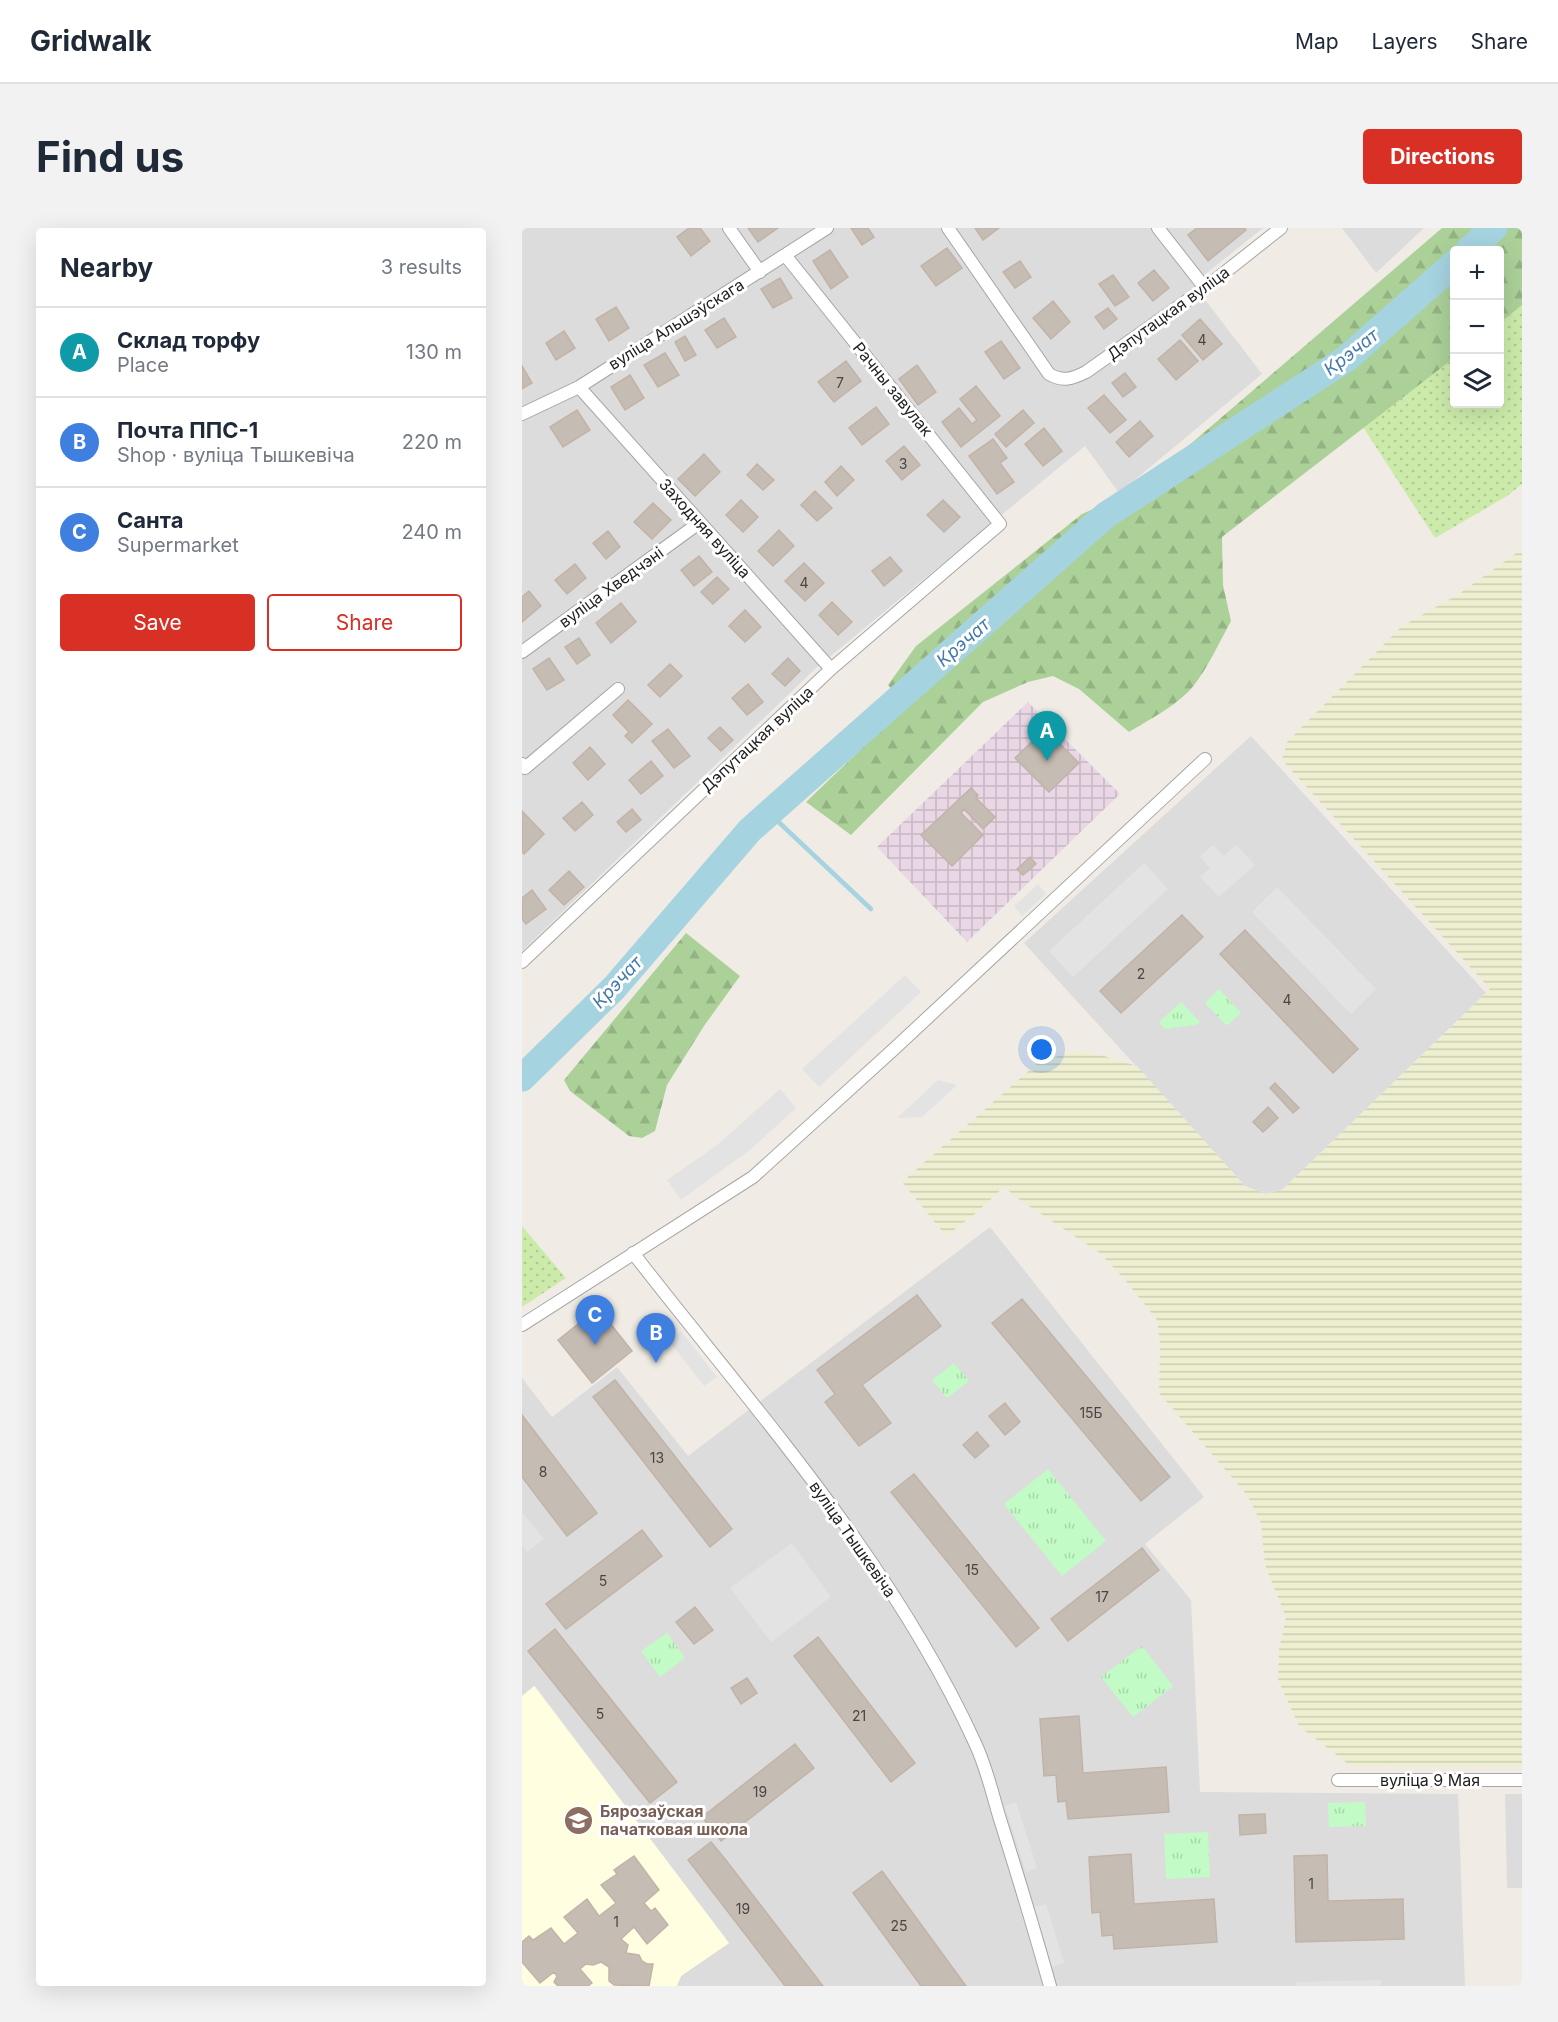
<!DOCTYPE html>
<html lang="en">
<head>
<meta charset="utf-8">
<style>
  body { margin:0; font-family:Inter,sans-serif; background:#f2f2f3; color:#1f2937 }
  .controls { position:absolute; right:18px; top:18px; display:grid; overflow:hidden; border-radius:6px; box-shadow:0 6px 24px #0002 }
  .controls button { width:54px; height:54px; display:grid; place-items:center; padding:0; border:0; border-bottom:2px solid #e0e1e3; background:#fff; color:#1f2937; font:30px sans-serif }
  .you { position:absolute; left:520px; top:822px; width:21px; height:21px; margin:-15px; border:4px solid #fff; border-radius:50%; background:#1a73e8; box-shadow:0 0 0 9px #1a73e833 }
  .badge { display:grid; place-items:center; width:39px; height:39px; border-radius:50%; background:#d93025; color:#fff; font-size:20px; font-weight:700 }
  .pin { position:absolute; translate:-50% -50px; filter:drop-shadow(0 2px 3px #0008) }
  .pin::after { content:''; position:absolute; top:32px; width:21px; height:18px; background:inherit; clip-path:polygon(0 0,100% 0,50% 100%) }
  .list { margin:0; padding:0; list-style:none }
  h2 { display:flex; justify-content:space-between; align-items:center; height:78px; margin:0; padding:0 24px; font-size:26px }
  h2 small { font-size:20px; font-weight:400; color:#747a83 }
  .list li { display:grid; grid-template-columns:39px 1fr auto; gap:18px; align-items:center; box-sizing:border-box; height:90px; padding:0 24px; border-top:2px solid #e0e1e3 }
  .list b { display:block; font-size:22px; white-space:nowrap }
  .list p { margin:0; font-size:20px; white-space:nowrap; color:#747a83 }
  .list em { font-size:20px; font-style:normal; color:#747a83 }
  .actions { display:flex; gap:12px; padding:18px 24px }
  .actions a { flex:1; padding:14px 0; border:2px solid #d93025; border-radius:6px; text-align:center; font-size:21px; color:#d93025 }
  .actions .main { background:#d93025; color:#fff }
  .icon { flex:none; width:33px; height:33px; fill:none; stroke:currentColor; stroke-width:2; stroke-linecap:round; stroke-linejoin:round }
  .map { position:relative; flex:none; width:1000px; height:1758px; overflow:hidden; border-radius:6px }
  header { display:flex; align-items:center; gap:36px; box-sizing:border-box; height:84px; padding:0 30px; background:#fff; border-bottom:2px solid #e0e1e3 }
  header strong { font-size:28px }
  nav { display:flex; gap:33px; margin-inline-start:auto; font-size:21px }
  .intro { display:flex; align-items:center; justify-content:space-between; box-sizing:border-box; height:144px; padding:0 36px }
  h1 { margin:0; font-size:42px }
  .button { padding:15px 27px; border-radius:6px; background:#d93025; color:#fff; font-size:21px; font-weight:700 }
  main { display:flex; gap:36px; padding:0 36px }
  aside { flex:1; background:#fff; border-radius:6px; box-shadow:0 6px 24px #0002 }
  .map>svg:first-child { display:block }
  .residential { fill:#dddcdc }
  .industrial { fill:url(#industrial-grid) }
  .education { fill:#fffee0 }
  .farmland { fill:url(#farmland-rules) }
  .grass { fill:url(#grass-dots) }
  .forest { fill:url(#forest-firs) }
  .park { fill:url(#park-tufts) }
  .parking { fill:#e3e3e3 }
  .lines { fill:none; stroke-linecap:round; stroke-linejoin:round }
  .stream { stroke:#a5d3df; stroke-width:4.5 }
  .river { stroke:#a5d3df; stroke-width:27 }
  .building { fill:#c5bcb4; stroke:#c2b3a7; stroke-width:1.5 }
  .minor-casing { stroke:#a6a6a6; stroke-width:14 }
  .minor { stroke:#fff; stroke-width:12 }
  .labels { text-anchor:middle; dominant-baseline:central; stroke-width:6; stroke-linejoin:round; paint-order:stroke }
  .number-label { font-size:14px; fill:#484644 }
  .street-label { font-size:16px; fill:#1f1f1f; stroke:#fff }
  .education-label { font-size:16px; font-weight:bold; fill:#785e54; stroke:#fff; text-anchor:start }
  .water-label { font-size:18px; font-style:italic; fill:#457aaa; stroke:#fff }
</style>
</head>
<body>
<header>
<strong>Gridwalk</strong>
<nav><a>Map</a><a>Layers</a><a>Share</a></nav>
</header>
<div class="intro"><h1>Find us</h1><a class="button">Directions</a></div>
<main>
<aside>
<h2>Nearby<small>3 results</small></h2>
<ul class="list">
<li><span class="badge" style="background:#0f9aa8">A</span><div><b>Склад торфу</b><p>Place</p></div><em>130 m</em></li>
<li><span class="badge" style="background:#3f7fe0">B</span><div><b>Почта ППС-1</b><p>Shop · вуліца Тышкевіча</p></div><em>220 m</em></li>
<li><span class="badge" style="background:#3f7fe0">C</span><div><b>Санта</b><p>Supermarket</p></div><em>240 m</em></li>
</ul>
<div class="actions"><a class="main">Save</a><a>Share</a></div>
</aside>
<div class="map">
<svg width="1000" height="1758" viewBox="0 0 1000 1758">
  <defs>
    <pattern id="industrial-grid" width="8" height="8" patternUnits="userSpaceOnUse" patternTransform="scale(1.5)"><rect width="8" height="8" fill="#e9d7e6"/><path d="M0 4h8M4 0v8" fill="none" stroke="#c7b8c5"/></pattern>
    <pattern id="farmland-rules" width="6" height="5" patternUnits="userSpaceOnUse" patternTransform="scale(1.5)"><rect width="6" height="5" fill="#eeefd0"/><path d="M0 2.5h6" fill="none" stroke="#ccccb2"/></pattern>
    <pattern id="grass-dots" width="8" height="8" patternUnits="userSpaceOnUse" patternTransform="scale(1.5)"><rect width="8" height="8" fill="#ccebaa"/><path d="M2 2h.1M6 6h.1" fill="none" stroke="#afc992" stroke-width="1.8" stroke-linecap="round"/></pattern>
    <pattern id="forest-firs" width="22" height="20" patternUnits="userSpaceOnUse" patternTransform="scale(1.5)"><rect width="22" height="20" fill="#abd199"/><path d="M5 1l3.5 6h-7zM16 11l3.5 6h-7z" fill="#93b383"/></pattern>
    <pattern id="park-tufts" width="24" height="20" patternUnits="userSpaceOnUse" patternTransform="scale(1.5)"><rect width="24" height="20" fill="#c2fbc5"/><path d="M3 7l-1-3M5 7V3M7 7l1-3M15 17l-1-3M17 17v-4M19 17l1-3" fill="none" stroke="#a6d7a9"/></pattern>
  </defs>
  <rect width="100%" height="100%" fill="#f0ece5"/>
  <path class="residential" d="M0 0H741L671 56 740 146 597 265 563 218 293 441 0 723Z
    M820 0H902L854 45Z
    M729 508 964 765 760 962 743 966 723 958 502 715Z
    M468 999 682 1269 623 1316 669 1372 678 1564 936 1566 943 1758H155L159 1748 207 1715 13 1458 0 1468V1150L30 1189 95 1139 166 1228Z
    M983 1566H1000V1660H985Z"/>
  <path class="industrial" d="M506 474 598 566 445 714 355 619Z"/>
  <path class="education" d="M12 1458 207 1715 159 1748 155 1758H0V1468Z"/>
  <path class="farmland" d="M1000 321V1539L829 1538 777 1498 756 1452 757 1422 764 1389 743 1337 739 1295 725 1267 637 1165 638 1116 635 1092 604 1053 578 1025 498 972 482 959 454 985 424 1008 380 954 518 833 554 823 582 828 615 838 723 958 743 966 760 962 968 761 760 532 765 514 880 398 937 366Z"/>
  <path class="grass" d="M1000 77V256L985 268 913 310 841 199 932 130 933 176H978V95Z
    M0 998 44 1050 0 1079Z"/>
  <path class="forest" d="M920 0H1000V77L978 95V22H933L932 130 700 309 701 357 709 393C698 413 681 450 665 465 648 481 627 492 607 504L557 461 531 448 506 454 461 474 329 607 284 574 384 478 366 457 394 418 560 286 615 262Z
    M164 705 218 748 182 798 145 857 133 903 120 910 107 908 48 863 42 852Z"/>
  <path class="park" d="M697 761 719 785 707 796 704 797 683 775Z
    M659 774 678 794 674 797 642 801 637 794Z
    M432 1135 447 1153 425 1170 410 1152Z
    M526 1241 584 1313 540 1348 482 1276Z
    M145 1405 163 1430 138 1449 119 1423Z
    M620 1418 651 1458 611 1489 579 1449Z
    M843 1574 844 1598 807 1599 806 1575Z
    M686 1604 688 1649 644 1651 642 1606Z"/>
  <path class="parking" d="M691 617 702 628 714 617 733 637 697 669 678 649 688 640 678 628Z
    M622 635 646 661 551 749 527 723Z
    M516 656 524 666 500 688 492 678Z
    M755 659 854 761 829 786 730 684Z
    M383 747 399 764 297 859 280 841Z
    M416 852 435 857 400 889 375 890Z
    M258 861 274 880 229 921 159 972 145 952 195 917Z
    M159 1103 195 1149 182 1158 147 1113Z
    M0 1284 22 1311 5 1324 0 1317Z
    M270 1315 309 1369 249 1414 208 1360Z
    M494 1574 515 1640 504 1644 483 1578Z
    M524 1676 542 1735 530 1739 512 1679Z
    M859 1752V1758H773V1754Z"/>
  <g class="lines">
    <path class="stream" d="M247 585 349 681"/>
    <path class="river" d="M947 22 972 0
      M0 850 92 760 228 602 584 287 824 131 933 35"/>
  </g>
  <path class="building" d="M167 0H178L188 13 169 28 155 9Z
    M226 0H256L236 14Z
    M329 0H346L352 9 340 17Z
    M453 0H477L461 12Z
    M675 0H723L724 2 686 33 666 7Z
    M425 20 440 40 414 58 399 38Z
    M308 22 326 49 309 61 291 33Z
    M498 33 509 49 493 60 481 44Z
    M632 42 647 60 631 73 616 55Z
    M591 47 607 69 593 78 577 56Z
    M258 50 270 70 251 80 239 61Z
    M531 73 548 94 529 111 511 90Z
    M94 79 107 100 87 113 74 91Z
    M586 80 595 91 582 101 573 89Z
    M202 90 214 109 195 120 183 102Z
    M678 91 700 116 681 132 660 107Z
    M42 103 53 120 34 132 24 115Z
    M163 108 174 127 163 133 153 114Z
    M658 112 676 133 654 152 636 131Z
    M479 113 498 140 482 151 463 124Z
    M143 125 157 147 136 159 122 137Z
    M324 133 339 153 312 174 296 154Z
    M395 137 414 164 396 177 377 151Z
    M0 138 10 155 0 161Z
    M603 145 614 159 601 169 590 155Z
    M108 147 122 170 103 182 89 159Z
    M454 158 478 188 439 219 420 194 437 180 450 196 455 192 438 171Z
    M582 167 604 192 588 205 566 180Z
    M354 179 367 196 340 217 327 200Z
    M55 182 68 202 41 219 28 199Z
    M501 182 512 195 484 219 473 206Z
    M618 193 631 208 607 229 594 214Z
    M522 200 540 223 521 238 503 216Z
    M471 211 485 230 478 235 492 254 475 266 447 228Z
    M382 218 398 237 380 252 364 233Z
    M182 226 198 244 173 268 156 251Z
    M235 236 252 252 241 262 225 247Z
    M319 238 332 252 315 268 303 254Z
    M293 263 310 280 295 293 279 277Z
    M219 272 236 289 221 304 204 287Z
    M421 272 438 289 422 304 405 287Z
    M131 275 149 292 130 311 112 294Z
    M257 302 272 318 251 338 236 323Z
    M86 303 98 319 84 331 71 315Z
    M177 328 190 344 172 358 159 342Z
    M368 329 380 343 362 358 350 343Z
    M282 335 302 355 283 373 263 353Z
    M53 336 64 350 45 366 33 352Z
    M195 349 207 361 191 376 179 364Z
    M7 363 19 378 0 394V369Z
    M310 374 330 394 316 407 297 387Z
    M99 375 114 394 89 415 74 395Z
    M223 382 239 399 223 414 207 398Z
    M57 410 68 427 55 436 43 419Z
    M27 430 42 452 25 462 11 441Z
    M266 430 278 443 263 458 250 446Z
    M148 436 160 448 138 469 126 457Z
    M226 456 241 474 225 487 210 470Z
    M106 472 130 496 110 515 103 508 107 504 91 487Z
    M198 499 211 512 199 523 186 510Z
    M146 501 168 528 152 540 130 513Z
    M523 501 557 535 527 564 493 530Z
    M68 519 83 536 66 552 51 535Z
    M129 533 141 548 119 566 107 552Z
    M449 560 456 567 454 570 473 589 461 601 442 581 439 585 461 607 430 638 399 607Z
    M60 574 71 587 53 603 41 590Z
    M110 581 119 592 104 604 95 594Z
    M0 583 22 606 2 626 0 624Z
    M508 629 514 636 501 647 495 641Z
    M47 643 62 659 42 677 27 662Z
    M10 662 24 681 4 696 0 691V670Z
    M660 687 681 709 599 785 578 763Z
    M723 702 836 821 811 845 698 726Z
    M753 855 777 880 771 885 748 860Z
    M746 879 756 890 741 904 731 894Z
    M395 1067 419 1098 340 1157 369 1195 337 1218 303 1174 313 1166 295 1142Z
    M500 1071 648 1249 619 1273 470 1095Z
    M76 1080 110 1123 70 1155 36 1112Z
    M93 1152 210 1301 188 1319 71 1169Z
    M483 1175 498 1194 483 1207 467 1188Z
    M0 1187 75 1285 45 1308 0 1249Z
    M455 1204 467 1218 453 1230 441 1217Z
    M392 1246 517 1400 494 1419 369 1264Z
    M120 1302 140 1328 44 1401 24 1376Z
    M620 1320 637 1342 546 1413 529 1391Z
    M173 1379 191 1402 172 1416 154 1394Z
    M33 1401 155 1554 128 1575 6 1423Z
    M296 1409 393 1535 369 1554 272 1428Z
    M225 1450 235 1465 219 1476 209 1460Z
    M557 1488 561 1545 644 1539 647 1584 546 1591 544 1573 536 1574 534 1547 522 1548 518 1491Z
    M273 1516 292 1540 199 1613 180 1589Z
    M743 1586 744 1605 718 1607 717 1587Z
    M189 1614 203 1631 301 1758H263L166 1632Z
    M609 1626 612 1676 692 1671 695 1714 592 1721 591 1707 580 1708 578 1684 570 1685 567 1629Z
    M805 1627 806 1673 881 1671 882 1711 774 1714 772 1628Z
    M112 1628 137 1662 122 1675 129 1683 133 1680 146 1697 125 1716 112 1699 99 1711 106 1717 104 1725 117 1727 120 1733 125 1736H131L127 1758 92 1757 87 1753V1739L79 1734 71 1737 64 1736 58 1741 70 1755 66 1758H36L32 1754 35 1748 32 1744 18 1755 0 1734V1714L7 1708 11 1712 29 1700 42 1716 56 1705 42 1689 65 1671 77 1688 94 1675 79 1657 95 1646 92 1642Z
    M360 1643 444 1758H399L331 1665Z"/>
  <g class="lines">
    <defs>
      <path id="minor" d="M207 0 238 44
        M426 0 527 146C541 154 550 151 564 144L683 60 759 0
        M636 0 683 60
        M57 159 309 441
        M0 186 57 159 305 0
        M0 424 177 295
        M0 536 3 540 96 461
        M0 734 309 441 478 296 263 27
        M111 1025C233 1182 370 1333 453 1515 464 1538 470 1564 477 1588 495 1645 512 1701 528 1758
        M0 1097 231 949 372 821 683 531
        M816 1552H1000"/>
    </defs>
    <use href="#minor" class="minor-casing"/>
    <use href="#minor" class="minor"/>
  </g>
  <defs>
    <symbol id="school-disc" viewBox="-11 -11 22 22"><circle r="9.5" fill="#8d6e63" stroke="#fff"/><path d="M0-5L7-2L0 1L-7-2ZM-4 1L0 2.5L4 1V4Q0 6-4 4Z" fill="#fff"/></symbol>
  </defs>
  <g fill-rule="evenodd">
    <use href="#school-disc" x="40" y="1576" width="33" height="33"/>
  </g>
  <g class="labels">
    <g class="number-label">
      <text x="680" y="111">4</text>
      <text x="318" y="154">7</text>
      <text x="381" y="235">3</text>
      <text x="282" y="354">4</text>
      <text x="619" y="745">2</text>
      <text x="765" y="771">4</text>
      <text x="569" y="1184">15Б</text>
      <text x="135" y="1229">13</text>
      <text x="21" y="1243">8</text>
      <text x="450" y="1341">15</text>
      <text x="81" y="1352">5</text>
      <text x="580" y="1368">17</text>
      <text x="78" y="1485">5</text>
      <text x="337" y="1487">21</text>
      <text x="238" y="1563">19</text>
      <text x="789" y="1655">1</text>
      <text x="221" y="1680">19</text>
      <text x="94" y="1693">1</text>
      <text x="377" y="1697">25</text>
    </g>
    <g class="street-label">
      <text transform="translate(646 85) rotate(-36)">Дэпутацкая вуліца</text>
      <text transform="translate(154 96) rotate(-32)">вуліца Альшэўскага</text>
      <text transform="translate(371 161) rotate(51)">Рачны завулак</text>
      <text transform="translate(183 300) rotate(48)">Заходняя вуліца</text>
      <text transform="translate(89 359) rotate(-36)">вуліца Хведчэні</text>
      <text transform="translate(235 511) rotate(-43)">Дэпутацкая вуліца</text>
      <text transform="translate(331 1311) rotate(55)">вуліца Тышкевіча</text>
      <text x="908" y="1552">вуліца 9 Мая</text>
    </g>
    <g class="education-label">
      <text x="78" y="1583">Бярозаўская<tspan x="78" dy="18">пачатковая школа</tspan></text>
    </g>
    <g class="water-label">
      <text transform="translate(829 124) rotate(-38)">Крэчат</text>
      <text transform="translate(441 414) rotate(-41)">Крэчат</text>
      <text transform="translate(95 754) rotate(-47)">Крэчат</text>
    </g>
  </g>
</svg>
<div class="controls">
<button>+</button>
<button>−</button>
<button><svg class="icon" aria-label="layers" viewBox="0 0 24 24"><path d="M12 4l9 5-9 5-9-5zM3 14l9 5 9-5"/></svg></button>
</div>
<div class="you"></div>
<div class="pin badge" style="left:525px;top:533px;background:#0f9aa8">A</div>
<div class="pin badge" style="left:134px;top:1135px;background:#3f7fe0">B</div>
<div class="pin badge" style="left:73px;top:1117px;background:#3f7fe0">C</div>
</div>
</main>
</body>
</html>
